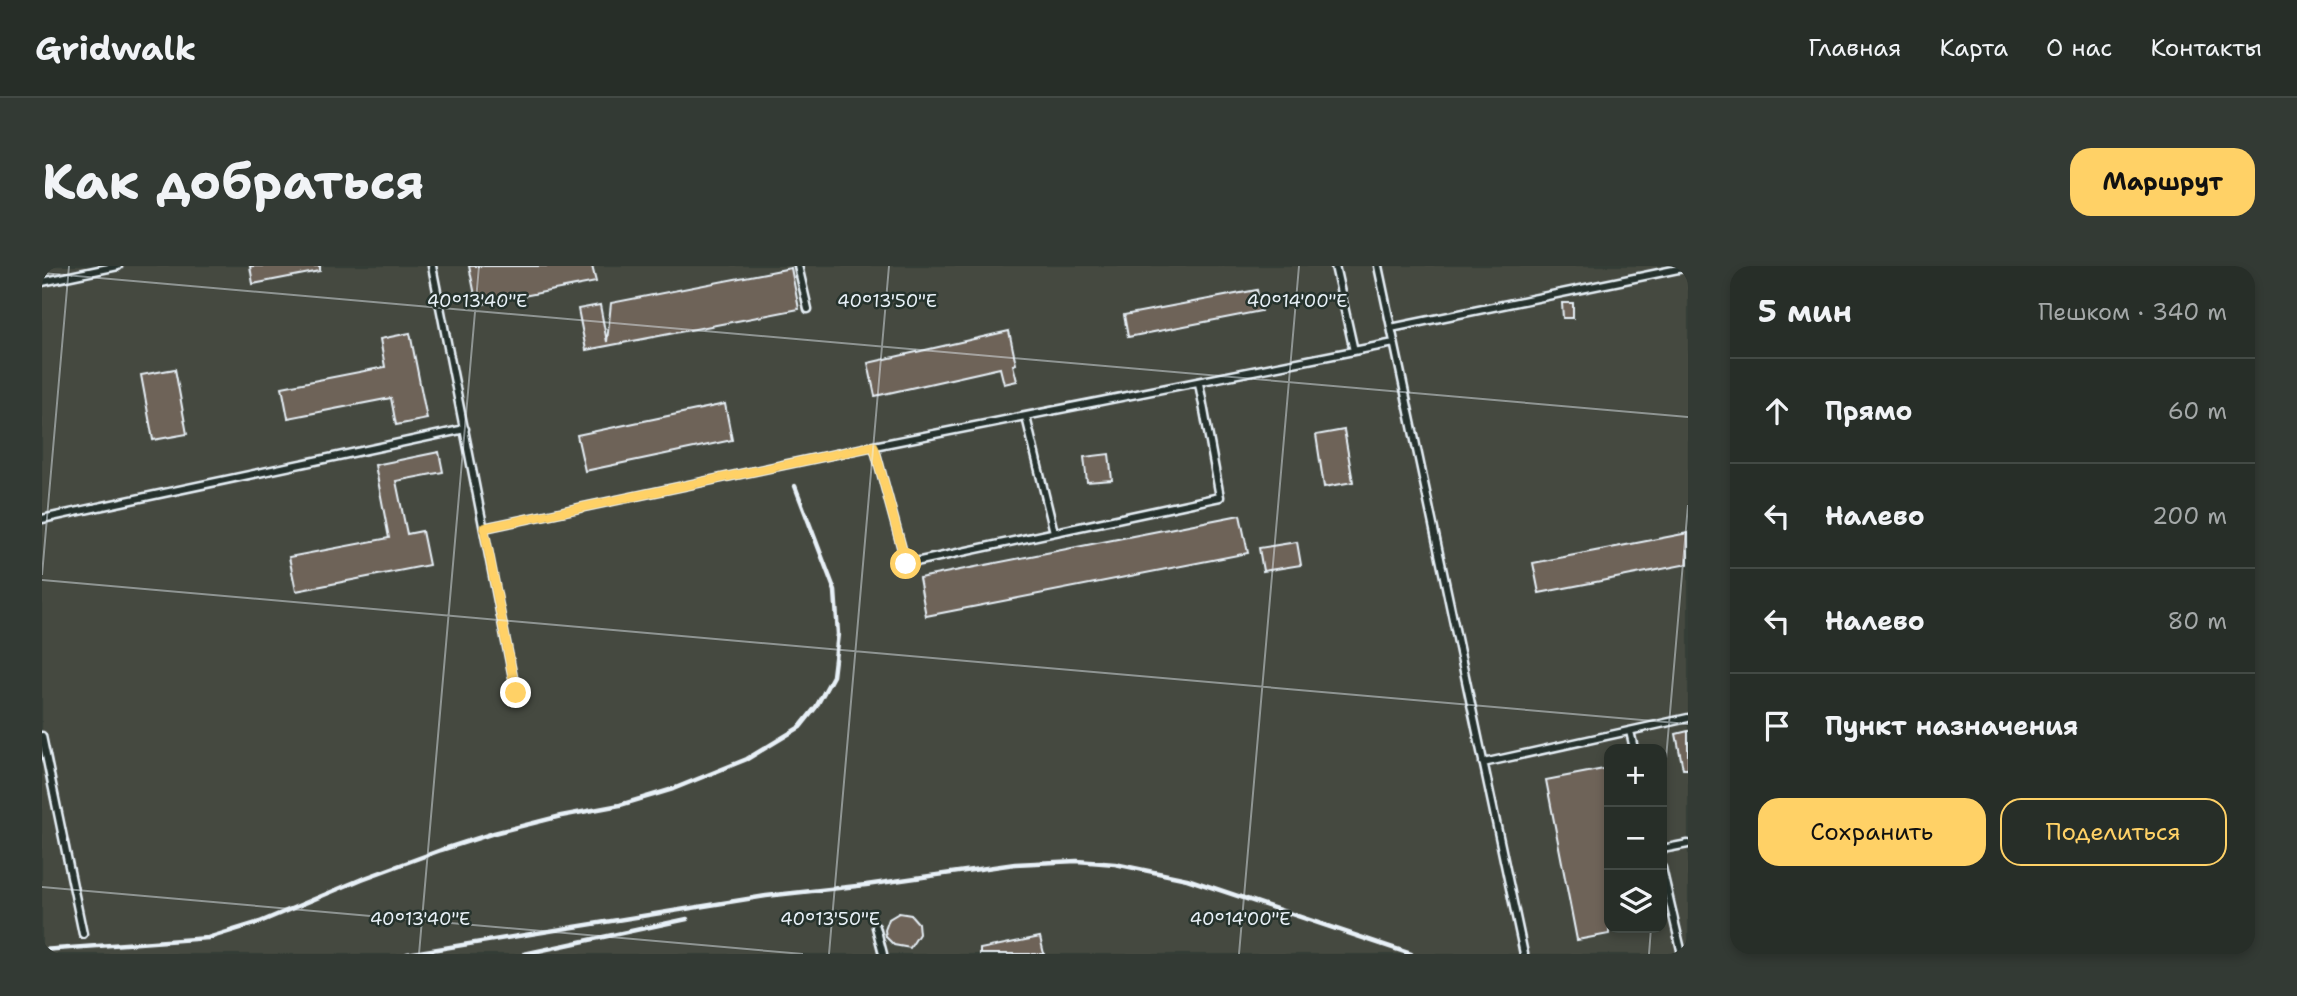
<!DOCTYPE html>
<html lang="ru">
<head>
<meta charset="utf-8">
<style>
  body { margin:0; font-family:"Shantell Sans",sans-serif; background:#333a34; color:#f1f3f6 }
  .controls { position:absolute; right:21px; bottom:21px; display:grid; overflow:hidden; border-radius:14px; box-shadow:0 4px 10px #0003 }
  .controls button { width:63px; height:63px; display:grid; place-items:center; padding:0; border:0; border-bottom:2px solid #434a45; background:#272e28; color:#f1f3f6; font:35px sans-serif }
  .stop { position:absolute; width:21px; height:21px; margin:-16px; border:5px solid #ffd166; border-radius:50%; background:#fff }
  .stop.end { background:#ffd166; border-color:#fff; box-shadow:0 2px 7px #0008 }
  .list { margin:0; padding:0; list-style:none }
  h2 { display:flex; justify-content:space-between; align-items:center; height:91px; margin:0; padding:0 28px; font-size:30px }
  h2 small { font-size:23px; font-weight:400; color:#a4a8a8 }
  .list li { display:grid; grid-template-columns:46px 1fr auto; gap:21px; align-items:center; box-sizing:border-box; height:105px; padding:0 28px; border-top:2px solid #434a45 }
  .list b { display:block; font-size:26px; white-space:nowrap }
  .list em { font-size:23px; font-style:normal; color:#a4a8a8 }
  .actions { display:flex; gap:14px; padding:21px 28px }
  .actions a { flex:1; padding:16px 0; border:2px solid #ffd166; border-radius:21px; text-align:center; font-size:24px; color:#ffd166 }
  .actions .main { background:#ffd166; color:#111 }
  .icon { flex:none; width:38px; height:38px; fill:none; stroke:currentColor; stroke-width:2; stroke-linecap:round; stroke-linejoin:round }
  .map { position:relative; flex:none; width:1646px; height:688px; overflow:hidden; border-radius:21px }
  header { display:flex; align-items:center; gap:42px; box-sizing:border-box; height:98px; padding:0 35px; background:#272e28; border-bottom:2px solid #434a45 }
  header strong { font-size:33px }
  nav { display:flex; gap:38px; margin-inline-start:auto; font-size:24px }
  .intro { display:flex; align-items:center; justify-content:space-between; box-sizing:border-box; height:168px; padding:0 42px }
  h1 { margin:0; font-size:49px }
  .button { padding:18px 32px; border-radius:21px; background:#ffd166; color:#111; font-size:24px; font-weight:700 }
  main { display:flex; gap:42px; padding:0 42px }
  aside { flex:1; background:#272e28; border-radius:21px; box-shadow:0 4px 10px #0003 }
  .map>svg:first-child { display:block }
  .built { fill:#454840; fill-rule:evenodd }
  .building { fill:#6e6359; stroke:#e8f1f8; stroke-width:2 }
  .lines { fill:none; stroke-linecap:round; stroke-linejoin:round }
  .lane-casing { stroke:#e8f1f8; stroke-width:11 }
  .lane { stroke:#26332d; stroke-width:6 }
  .rail { stroke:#e8f1f8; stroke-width:4.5 }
  .route { stroke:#ffd166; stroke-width:9 }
  .ticks { fill:none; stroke:#e8f1f8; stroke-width:2; stroke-opacity:0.45 }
  .ticks-label { font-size:18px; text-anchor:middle; fill:#e8f1f8; stroke:#26332d; stroke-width:5; stroke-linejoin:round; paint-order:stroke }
</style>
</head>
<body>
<header>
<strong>Gridwalk</strong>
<nav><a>Главная</a><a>Карта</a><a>О нас</a><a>Контакты</a></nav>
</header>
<div class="intro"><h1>Как добраться</h1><a class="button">Маршрут</a></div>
<main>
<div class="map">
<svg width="1646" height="688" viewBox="0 0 1646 688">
  <rect width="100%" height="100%" fill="#343d36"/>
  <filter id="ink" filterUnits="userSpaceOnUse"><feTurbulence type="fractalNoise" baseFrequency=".0143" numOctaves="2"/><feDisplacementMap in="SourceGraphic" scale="14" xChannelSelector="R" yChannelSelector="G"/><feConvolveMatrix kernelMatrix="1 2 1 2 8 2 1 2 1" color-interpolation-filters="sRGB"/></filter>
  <g filter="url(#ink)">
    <path class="built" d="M0 0H1646V688H0ZM1567 483H1620V662H1567Z"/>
    <path class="building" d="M208 0H278V5L211 18Z
      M427 0H550L554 16 435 39Z
      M749 2 757 43 544 84 536 43 558 39 565 76 569 37Z
      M1215 24 1219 45 1086 71 1082 49Z
      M1520 37H1531V52H1521Z
      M967 65 974 98 971 99 975 115 962 118 958 102 833 130 826 97Z
      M368 67 385 153 354 159 349 132 246 152 240 121 343 101 338 73Z
      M133 103 145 168 111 174 99 109Z
      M683 138 690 174 543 205 535 169Z
      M1302 164 1311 216 1282 221 1274 169Z
      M397 186 401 206 354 215 365 268 380 265 387 299 254 325 247 291 347 272 333 199Z
      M1067 188 1070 214 1045 216 1042 191Z
      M1198 249 1206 287 884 350 877 312Z
      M1646 267V298L1497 327 1491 297Z
      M1255 276 1259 299 1221 305 1217 282Z
      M1646 465V503H1641L1634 468Z
      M1567 502V668L1535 674 1504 514Z
      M857 647 869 649 876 657 877 668 868 682 852 679 844 671 843 664 847 653Z
      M998 671 1002 688H938V683Z"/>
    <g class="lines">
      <defs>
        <path id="lane" d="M390 0 474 427
          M756 0 766 43
          M1293 0 1312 85
          M1336 0 1482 688
          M0 16 76 0
          M1349 62 1646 1
          M984 151 1012 266
          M832 180 864 298 1178 231 1157 117
          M0 253 423 163
          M442 262 832 180 1352 77
          M1588 465 1592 483
          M0 470 41 668
          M1441 497 1646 452
          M1620 583 1646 578
          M1620 602 1640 688
          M834 661 841 688"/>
      </defs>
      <use href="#lane" class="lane-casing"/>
      <use href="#lane" class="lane"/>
      <path class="rail" d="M0 684 166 672 218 656 320 613 399 584 452 567 519 550 578 539 631 523 705 493 758 461 774 441 791 410 796 368 793 325 753 220
        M365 688 724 630 824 619 973 598 1035 595 1073 598 1145 613 1369 688
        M482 688 645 653"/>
    </g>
  </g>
  <g class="lines" filter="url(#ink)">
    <path class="route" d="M474 427 442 262 832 180 864 298"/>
  </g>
  <path class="ticks" d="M0 7 1646 151M0 309 27 0M0 314 1646 458M1620 539 1646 239M0 621 761 688M377 688 437 0M787 688 847 0M1197 688 1257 0M1607 688 1609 662"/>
  <g class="ticks-label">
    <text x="435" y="41">40°13'40"E</text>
    <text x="845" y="41">40°13'50"E</text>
    <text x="1255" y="41">40°14'00"E</text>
    <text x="378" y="659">40°13'40"E</text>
    <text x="788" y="659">40°13'50"E</text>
    <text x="1198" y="659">40°14'00"E</text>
  </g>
</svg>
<div class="controls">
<button>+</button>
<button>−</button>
<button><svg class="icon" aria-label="layers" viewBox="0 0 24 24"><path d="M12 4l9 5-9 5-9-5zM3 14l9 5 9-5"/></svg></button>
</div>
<div class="stop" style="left:864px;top:298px"></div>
<div class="stop end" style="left:474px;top:427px"></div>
</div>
<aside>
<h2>5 мин<small>Пешком · 340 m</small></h2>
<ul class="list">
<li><svg class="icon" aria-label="ahead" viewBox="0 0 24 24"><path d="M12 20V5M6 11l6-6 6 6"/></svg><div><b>Прямо</b></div><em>60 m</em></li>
<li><svg class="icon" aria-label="left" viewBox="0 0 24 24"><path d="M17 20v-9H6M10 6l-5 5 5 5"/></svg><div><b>Налево</b></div><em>200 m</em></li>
<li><svg class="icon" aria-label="left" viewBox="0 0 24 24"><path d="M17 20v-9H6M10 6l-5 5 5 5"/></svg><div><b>Налево</b></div><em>80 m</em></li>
<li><svg class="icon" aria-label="arrive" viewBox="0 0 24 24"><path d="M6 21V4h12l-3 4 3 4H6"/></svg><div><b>Пункт назначения</b></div></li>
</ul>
<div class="actions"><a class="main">Сохранить</a><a>Поделиться</a></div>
</aside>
</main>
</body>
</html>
